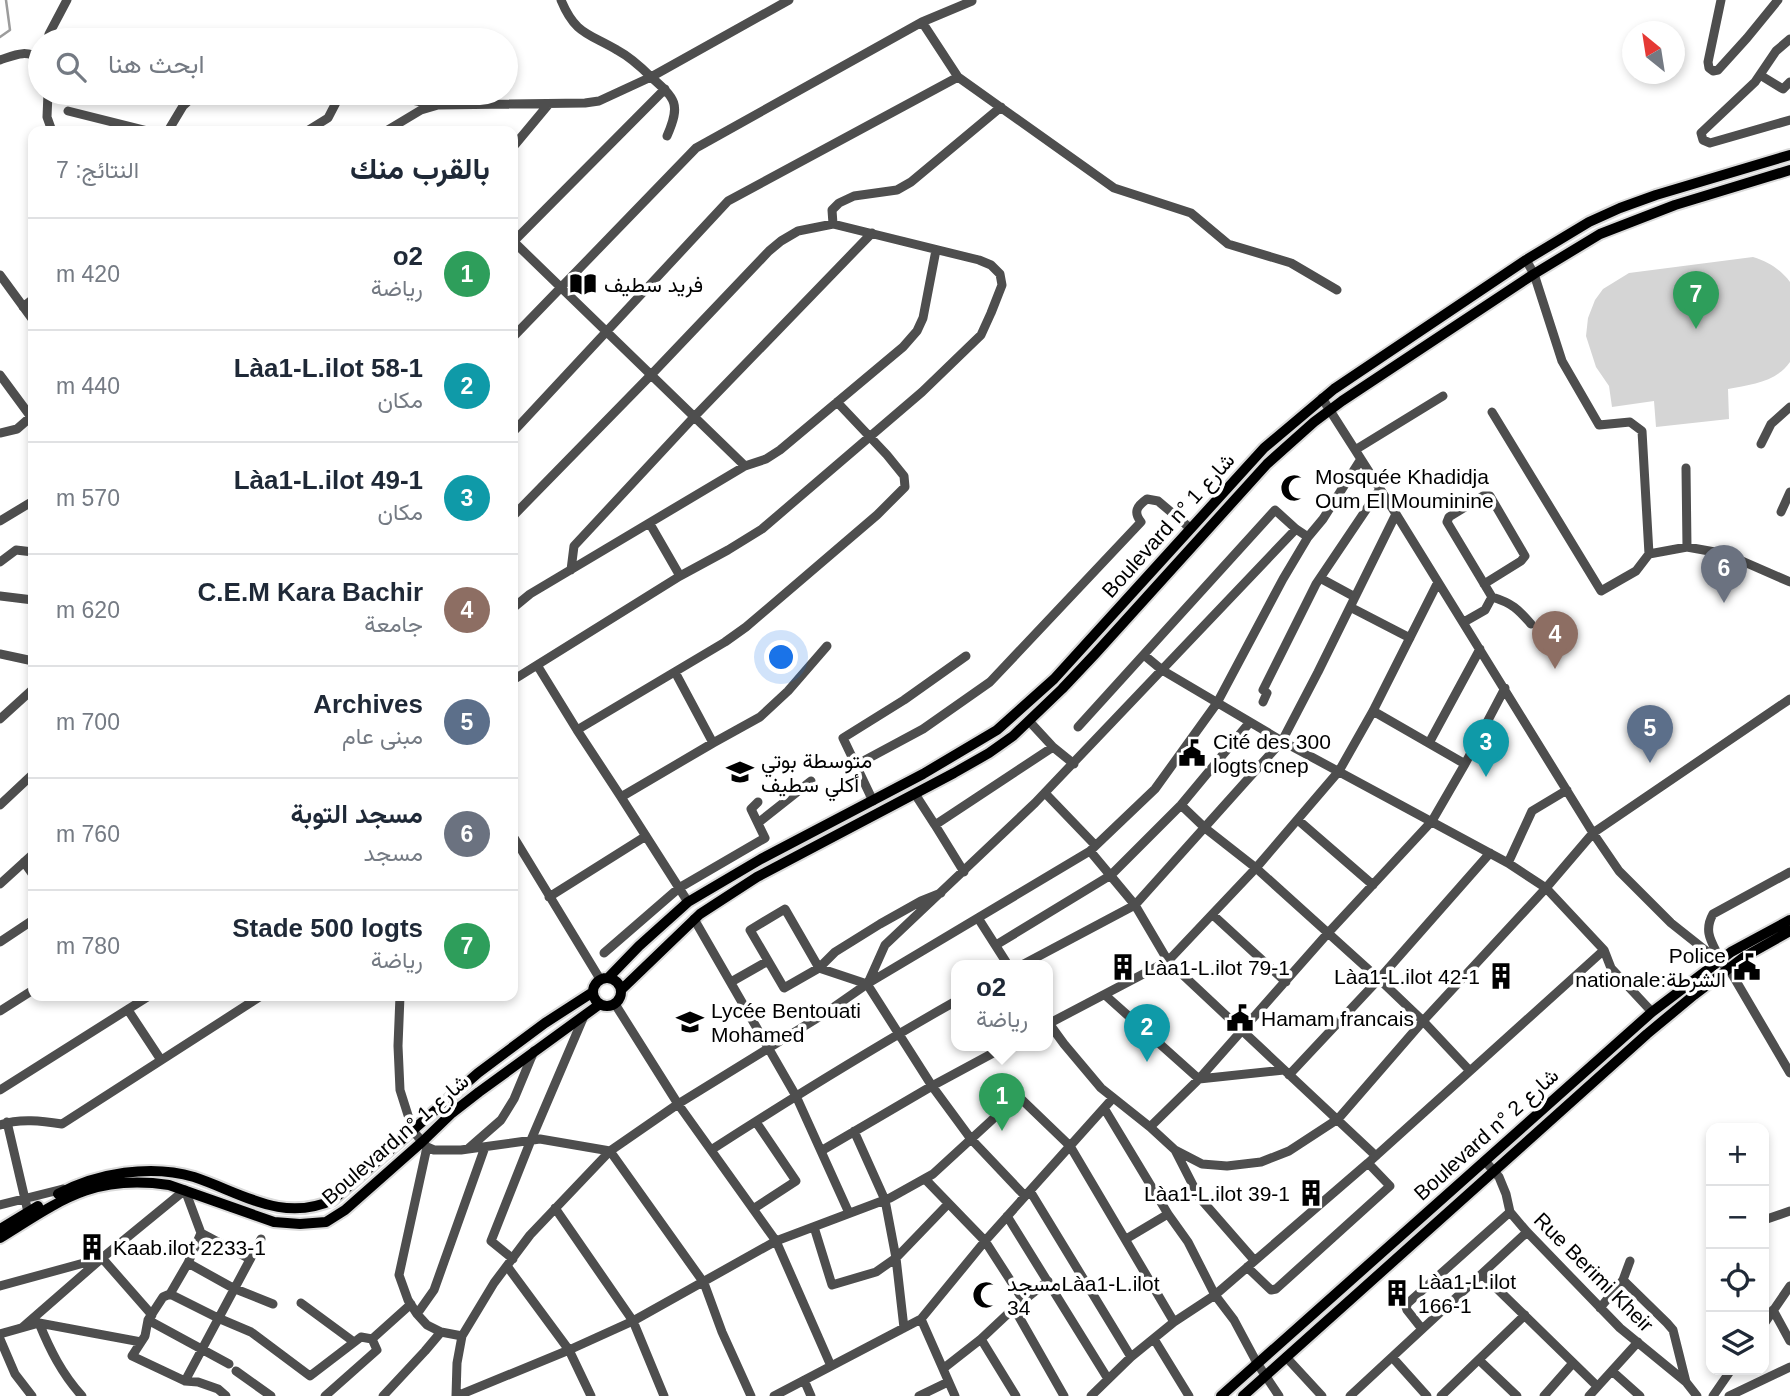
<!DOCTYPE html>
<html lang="ar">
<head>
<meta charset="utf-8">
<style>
  body { margin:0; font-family:Helvetica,Vazirmatn,sans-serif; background:#f6f6f7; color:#1f2937; direction:rtl }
  .controls { position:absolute; right:21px; bottom:21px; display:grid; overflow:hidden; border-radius:14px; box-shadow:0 4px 10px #0003 }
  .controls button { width:63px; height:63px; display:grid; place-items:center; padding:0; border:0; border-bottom:2px solid #e0e1e3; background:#fff; color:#1f2937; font:35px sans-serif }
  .compass { position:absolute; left:1622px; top:21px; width:63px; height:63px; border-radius:50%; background:#fff; box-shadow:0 4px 10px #0003; rotate:330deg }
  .you { position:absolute; left:782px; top:658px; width:24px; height:24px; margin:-18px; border:5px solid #fff; border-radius:50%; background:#1a73e8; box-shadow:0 0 0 10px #1a73e833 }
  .badge { display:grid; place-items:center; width:46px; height:46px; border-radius:50%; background:#0f766e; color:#fff; font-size:23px; font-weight:700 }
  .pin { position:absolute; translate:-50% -58px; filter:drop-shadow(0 2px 4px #0008) }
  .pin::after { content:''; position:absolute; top:37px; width:24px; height:21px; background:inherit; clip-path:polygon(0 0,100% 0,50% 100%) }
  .popup { position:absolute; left:951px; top:960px; width:102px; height:91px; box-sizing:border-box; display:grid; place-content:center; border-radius:14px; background:#fff; filter:drop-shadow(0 2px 5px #0005); font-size:23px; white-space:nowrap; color:#747a83 }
  .popup b { font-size:26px; color:#1f2937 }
  .popup::after { content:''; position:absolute; left:50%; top:100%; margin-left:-14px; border:14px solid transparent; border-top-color:#fff }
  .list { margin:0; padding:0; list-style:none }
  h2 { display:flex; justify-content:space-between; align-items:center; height:91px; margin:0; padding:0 28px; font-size:30px }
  h2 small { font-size:23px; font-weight:400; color:#747a83 }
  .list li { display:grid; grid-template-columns:46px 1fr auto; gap:21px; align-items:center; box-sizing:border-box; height:112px; padding:0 28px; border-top:2px solid #e0e1e3 }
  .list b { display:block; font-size:26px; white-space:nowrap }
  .list p { margin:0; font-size:23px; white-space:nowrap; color:#747a83 }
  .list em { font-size:23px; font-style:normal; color:#747a83 }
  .icon { flex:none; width:38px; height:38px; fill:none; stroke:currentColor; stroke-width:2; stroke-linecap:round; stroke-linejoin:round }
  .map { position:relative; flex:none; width:1790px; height:1396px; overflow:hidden; direction:ltr }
  .search { position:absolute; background:#fff; box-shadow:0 4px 10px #0003; left:28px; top:28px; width:490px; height:77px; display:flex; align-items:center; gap:18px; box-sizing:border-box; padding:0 24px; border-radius:38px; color:#747a83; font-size:26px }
  .panel { position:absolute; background:#fff; box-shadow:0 4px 10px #0003; left:28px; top:126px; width:490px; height:875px; border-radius:14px; direction:rtl }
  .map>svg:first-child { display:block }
  .green { fill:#d5d5d5 }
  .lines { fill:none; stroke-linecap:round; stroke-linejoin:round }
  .stream { stroke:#9c9c9c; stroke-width:2.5 }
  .major-casing { stroke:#dbdbdb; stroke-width:14 }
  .minor { stroke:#4e4e4e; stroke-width:9 }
  .major { stroke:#000; stroke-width:10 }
  .labels { text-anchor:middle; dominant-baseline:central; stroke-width:7; stroke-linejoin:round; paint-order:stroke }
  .poi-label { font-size:21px; fill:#000; stroke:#fff; text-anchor:start }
  .street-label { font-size:21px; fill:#000; stroke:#fff }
</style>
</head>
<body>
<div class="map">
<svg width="1790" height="1396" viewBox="0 0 1790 1396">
  <rect width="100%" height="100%" fill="#fff"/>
  <path class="green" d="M1753 257C1769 262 1780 269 1790 282V362C1775 383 1751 384 1728 389L1729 419 1656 427 1654 401 1612 407 1609 386 1596 367 1586 336 1588 318 1595 300 1603 289 1629 273Z"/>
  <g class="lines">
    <path class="stream" d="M0 37 10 30 6 0"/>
    <defs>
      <path id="major" d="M609 977 639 946 688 902 761 859 923 774 997 730 1054 679 1264 448 1334 389 1526 260 1589 222 1620 208 1656 195 1790 155
        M593 992a14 14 0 1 1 28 0a14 14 0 1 1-28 0Z
        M621 990 700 914 757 877 954 773 989 753 1013 736 1062 689 1095 654 1267 464 1314 422 1342 401 1534 274 1600 234 1675 205 1790 170
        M58 1194C97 1173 151 1164 194 1177 242 1193 282 1223 333 1200L478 1073 545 1023 593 992
        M0 1229 38 1206
        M0 1238C61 1200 93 1174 169 1185L274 1222 300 1224 326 1222 345 1210 422 1142 452 1113 479 1092 600 1004
        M1221 1396 1652 1012 1731 952 1790 920
        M1243 1396 1647 1034 1694 995 1744 957 1790 931"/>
    </defs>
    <use href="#major" class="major-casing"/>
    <path class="minor" d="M561 0C575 34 588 33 617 50 630 57 641 67 651 77L789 0
      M970 0 972 1 922 22 958 77 1114 188 1191 213 1228 244 1291 263 1337 290
      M1721 0 1708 62 1709 68 1713 71 1718 70 1747 38 1778 0
      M1790 39 1776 51 1755 82 1701 133 1703 140 1710 143 1790 120
      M48 40 49 34 67 0
      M0 60C15 55 26 49 40 59
      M1760 75 1783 89 1790 82
      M48 93 47 117 52 131
      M379 93 436 105
      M68 111 148 131
      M168 131 183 106 197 93
      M307 131 328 118 341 93
      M386 131 421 110 438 105 585 103 599 101 651 77C676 99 681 104 667 136
      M513 147 548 105
      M833 224 832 210 839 203 854 196 897 190 911 182 1001 107
      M513 241 745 466
      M513 242 665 89
      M1526 260 1534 274 1562 361 1599 425 1630 422 1642 431 1649 554 1687 547 1726 554 1790 582
      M0 275 33 320
      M23 307 33 299
      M513 337 696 148 922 22
      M0 375 31 417
      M1322 398 1396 514 1593 833 1619 871 1671 923 1729 969 1790 1073
      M1492 412 1601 591 1636 571 1649 554
      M513 432 728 201 958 77
      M0 433 17 429 33 415
      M1761 444 1771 424 1790 407
      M1355 450 1443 396
      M1686 468 1687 547
      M1781 512 1790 492
      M513 516 650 376 769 251 781 241 798 231 833 224 979 260 991 265 1000 274 1002 285 991 313 981 335 922 392 762 529 728 550 680 576 513 680
      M0 521 33 501
      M650 524 680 576
      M0 562 16 550 33 552
      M571 570 574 546 694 417 872 233
      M1320 578 1355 597
      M1484 584 1521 561 1525 556 1490 496H1483L1449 517 1447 522 1492 597
      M0 596 33 600
      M1350 607 1410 638
      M513 608 530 594 745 466 766 459 780 450 903 347 917 331 923 318 936 250
      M1464 622 1485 610 1492 597C1512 603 1518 609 1531 624
      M0 654 33 661
      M1144 655 1162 670 1282 741 1508 863 1546 888 1604 950 1611 968 1652 1012
      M537 665 577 730 725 642 746 627 877 515 905 487 904 476 887 455 837 402
      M675 672 713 743
      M1263 702 1267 693 1263 690 1316 584 1380 489
      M1373 711 1465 764
      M0 719 33 689
      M1029 721 1053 747
      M1078 727 1275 510 1296 529 1308 537
      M577 730 621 797
      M1429 743 1480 649
      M856 765 923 729 990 682 1141 522C1133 512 1137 506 1147 499L1158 501 1190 528
      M1045 793 1095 845
      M915 794 935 825
      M873 801 843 738 904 700 966 656
      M0 805 33 774
      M1181 805 1205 828 1256 868 1379 979 1423 1021 1470 1071
      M1298 820 1373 885
      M758 823 811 781
      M513 836 600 979
      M1090 851 1135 905 1168 961 1376 1156
      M24 862 33 875
      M1508 863 1532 811 1567 790
      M964 872 935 825 1053 747 1074 764
      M0 884 33 854
      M941 893 921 901 880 924 835 952 819 968 784 988 750 930 785 909 819 968 867 984 932 1086 971 1139 1025 1196
      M549 897 646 836
      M688 902 621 797 713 743 760 717 788 691 827 646
      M1213 915 1286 982
      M978 918 1008 965
      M694 919 796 1096 849 1213
      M0 942 33 920
      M996 945 1111 875 1181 805 1250 722
      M604 953 679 888 765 838 751 809 758 802
      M1720 959C1712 942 1703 932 1713 914L1790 872
      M1022 965 1135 905 1282 741 1318 672 1396 514
      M731 982 768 961
      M868 983 885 945 1035 803 1296 529
      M1105 995 1199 1079 1284 1070
      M400 996 398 1046 400 1090 413 1131 427 1147 434 1150H461L540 1139 610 1151 704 1283 722 1332 751 1396
      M615 1004 678 1104 776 1241 831 1366
      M128 1010 161 1060
      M0 1011 33 990
      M1048 1022 1064 1044 1101 1088 1150 1127 1175 1150 1202 1164 1227 1166 1261 1162 1289 1151 1338 1119 1423 1021 1546 888 1593 833 1790 699
      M1048 1024 1168 961 1256 868 1339 771 1373 711 1438 582
      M1289 1075 1379 979 1490 853
      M0 1090 149 996
      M1104 1108 1168 1214 1188 1242 1215 1295 1234 1320 1257 1363 1279 1396
      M7 1122 28 1212
      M0 1125C19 1118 43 1121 62 1124L261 996
      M1150 1127 1199 1079 1328 933 1432 821 1465 764 1505 688
      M854 1131 885 1200 896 1258 904 1328
      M427 1147 399 1275 408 1300 417 1314 427 1325 441 1332
      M469 1148 501 1120 514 1099 534 1051
      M711 1150C792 1098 873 1048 956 1001
      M1175 1150 1199 1197 1254 1260
      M821 1151 932 1086 1008 1045
      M1485 1161 1499 1177 1506 1194 1510 1212 1527 1232 1620 1328 1686 1382 1697 1396
      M925 1179 985 1241 1023 1300
      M1030 1191 1131 1357
      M0 1205 63 1189
      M555 1208 633 1321 664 1396
      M753 1209 796 1181 756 1122
      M1007 1216 1108 1379
      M1764 1220 1790 1211
      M814 1227 832 1285 876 1272 896 1258 948 1204
      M201 1233 250 1259
      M1126 1239 1168 1214
      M513 1259 491 1241 531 1140 584 1016
      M188 1263 233 1288 273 1304
      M507 1266 569 1350 591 1396
      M1247 1267 1271 1290 1276 1289 1390 1186 1368 1163
      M1482 1274 1597 1386
      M1623 1280 1667 1323 1673 1330 1686 1382
      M0 1286 102 1258 152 1315
      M170 1294 218 1318 251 1332 310 1376 361 1337 372 1339 377 1350 325 1396
      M301 1303 354 1342
      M1014 1308 1064 1396
      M1600 1308 1623 1280 1630 1261
      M1773 1310 1790 1341
      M417 1314 434 1290 485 1147
      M921 1319 955 1396
      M148 1320 229 1364
      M39 1323C50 1350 62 1374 82 1396
      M1764 1324 1790 1286
      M23 1327 102 1258 185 1190 201 1233 188 1263 170 1294 163 1297 148 1320 145 1336 132 1356 185 1381 198 1382 218 1389 226 1396
      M1422 1329 1407 1310 1406 1307 1408 1303 1510 1212
      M0 1334 39 1323 141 1342
      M0 1339 15 1374 32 1396
      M372 1339 411 1304
      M981 1339 1016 1396
      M1154 1339 1189 1396
      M1286 1357 1322 1396
      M1392 1357 1427 1396
      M1479 1360 1517 1396
      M944 1368 981 1339 1014 1308 1048 1281
      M236 1371 271 1396
      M1612 1371 1640 1396
      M804 1380 811 1396
      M185 1381 261 1239
      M383 1396 425 1351 441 1332 462 1336
      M456 1396 457 1363 462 1336 494 1283 530 1235 610 1151 678 1104 824 1014 867 984 1090 851 1155 789 1217 703 1283 579 1308 537 1323 519 1361 459
      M457 1396 569 1350 633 1321 776 1241 890 1198 933 1174 1018 1096 1070 1146 1174 1322
      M774 1396 921 1319 985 1241 1113 1098
      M919 1396 948 1382
      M1091 1396 1131 1357 1174 1322 1215 1295 1368 1163 1604 950
      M1350 1396 1527 1232
      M1441 1396 1525 1315
      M1544 1396 1573 1363
      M1589 1396 1638 1342
      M1713 1396 1731 1370
      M1729 1396 1790 1367"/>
    <use href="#major" class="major"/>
  </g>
  <defs>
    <symbol id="library-bare" viewBox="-9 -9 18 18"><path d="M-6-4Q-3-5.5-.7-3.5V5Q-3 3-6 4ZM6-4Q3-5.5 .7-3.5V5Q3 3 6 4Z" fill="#000" stroke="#fff" stroke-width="2.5" paint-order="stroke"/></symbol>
    <symbol id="mosque-bare" viewBox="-9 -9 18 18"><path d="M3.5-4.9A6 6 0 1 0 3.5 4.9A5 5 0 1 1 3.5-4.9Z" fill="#000" stroke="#fff" stroke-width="2.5" paint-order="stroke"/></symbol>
    <symbol id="civic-bare" viewBox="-9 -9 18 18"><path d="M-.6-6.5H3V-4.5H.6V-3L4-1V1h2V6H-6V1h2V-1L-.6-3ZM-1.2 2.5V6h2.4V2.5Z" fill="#000" stroke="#fff" stroke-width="2.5" paint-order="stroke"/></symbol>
    <symbol id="school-bare" viewBox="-9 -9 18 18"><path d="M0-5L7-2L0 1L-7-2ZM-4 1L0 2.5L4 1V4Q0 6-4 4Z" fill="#000" stroke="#fff" stroke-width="2.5" paint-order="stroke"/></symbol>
    <symbol id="building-bare" viewBox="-9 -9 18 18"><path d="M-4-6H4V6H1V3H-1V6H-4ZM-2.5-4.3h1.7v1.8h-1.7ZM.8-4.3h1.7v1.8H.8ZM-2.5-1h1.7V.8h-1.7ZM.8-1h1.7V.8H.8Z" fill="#000" stroke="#fff" stroke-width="2.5" paint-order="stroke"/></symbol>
  </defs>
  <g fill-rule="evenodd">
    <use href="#library-bare" x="564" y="265" width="38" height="38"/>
    <use href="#mosque-bare" x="1275" y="469" width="38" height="38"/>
    <use href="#civic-bare" x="1173" y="734" width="38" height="38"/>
    <use href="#school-bare" x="721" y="753" width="38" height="38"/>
    <use href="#building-bare" x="1104" y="948" width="38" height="38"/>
    <use href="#civic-bare" x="1728" y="948" width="38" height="38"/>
    <use href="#building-bare" x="1482" y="957" width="38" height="38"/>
    <use href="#civic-bare" x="1221" y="999" width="38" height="38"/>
    <use href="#school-bare" x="671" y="1003" width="38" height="38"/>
    <use href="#building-bare" x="1292" y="1174" width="38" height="38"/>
    <use href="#building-bare" x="73" y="1228" width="38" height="38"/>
    <use href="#building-bare" x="1378" y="1274" width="38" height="38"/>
    <use href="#mosque-bare" x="967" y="1276" width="38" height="38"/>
  </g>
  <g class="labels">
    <g class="poi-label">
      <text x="604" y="284">فريد سطيف</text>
      <text x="1315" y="476">Mosquée Khadidja<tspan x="1315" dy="24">Oum El Mouminine</tspan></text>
      <text x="1213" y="741">Cité des 300<tspan x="1213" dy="24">logts cnep</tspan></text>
      <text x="761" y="760">متوسطة بوتي<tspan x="761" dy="24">أكلي سطيف</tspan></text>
      <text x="1726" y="955" text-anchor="end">Police<tspan x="1726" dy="24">nationale:الشرطة</tspan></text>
      <text x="1144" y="967">Làa1-L.ilot 79-1</text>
      <text x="1480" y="976" text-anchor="end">Làa1-L.ilot 42-1</text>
      <text x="711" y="1010">Lycée Bentouati<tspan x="711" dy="24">Mohamed</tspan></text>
      <text x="1261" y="1018">Hamam francais</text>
      <text x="1290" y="1193" text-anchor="end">Làa1-L.ilot 39-1</text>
      <text x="113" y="1247">Kaab.ilot 2233-1</text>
      <text x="1418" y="1281">Làa1-L.ilot<tspan x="1418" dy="24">166-1</tspan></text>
      <text x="1007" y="1283">مسجدLàa1-L.ilot<tspan x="1007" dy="24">34</tspan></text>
    </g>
    <g class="street-label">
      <text transform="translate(1168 525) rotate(-48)">Boulevard n° شارع 1</text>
      <text transform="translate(1486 1134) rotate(-42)">Boulevard n° شارع 2</text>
      <text transform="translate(395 1139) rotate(-41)">Boulevard n° شارع 1</text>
      <text transform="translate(1594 1272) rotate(45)">Rue Berimi Kheir</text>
    </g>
  </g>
</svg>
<div class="controls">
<button>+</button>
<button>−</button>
<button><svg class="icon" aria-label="locate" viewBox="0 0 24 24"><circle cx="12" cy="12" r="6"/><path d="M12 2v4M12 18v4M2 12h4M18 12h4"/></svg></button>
<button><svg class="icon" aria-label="layers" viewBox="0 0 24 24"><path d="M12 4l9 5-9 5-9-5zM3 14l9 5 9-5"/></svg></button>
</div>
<svg class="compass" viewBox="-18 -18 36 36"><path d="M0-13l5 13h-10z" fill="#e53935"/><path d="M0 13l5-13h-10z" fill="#747a83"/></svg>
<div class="you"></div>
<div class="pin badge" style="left:1002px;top:1131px;background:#2e9e5b">1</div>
<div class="popup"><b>o2</b>رياضة</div>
<div class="pin badge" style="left:1147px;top:1062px;background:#0f9aa8">2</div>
<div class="pin badge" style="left:1486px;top:777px;background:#0f9aa8">3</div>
<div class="pin badge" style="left:1555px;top:669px;background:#8d6e63">4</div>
<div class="pin badge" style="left:1650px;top:763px;background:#5c6f8a">5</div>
<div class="pin badge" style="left:1724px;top:603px;background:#6b7280">6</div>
<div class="pin badge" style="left:1696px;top:329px;background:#2e9e5b">7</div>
<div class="search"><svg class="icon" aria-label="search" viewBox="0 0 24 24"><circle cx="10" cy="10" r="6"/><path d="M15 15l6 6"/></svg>ابحث هنا</div>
<section class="panel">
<h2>بالقرب منك<small>النتائج: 7</small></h2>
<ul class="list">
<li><span class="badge" style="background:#2e9e5b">1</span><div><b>o2</b><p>رياضة</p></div><em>420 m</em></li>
<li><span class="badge" style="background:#0f9aa8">2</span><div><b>Làa1-L.ilot 58-1</b><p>مكان</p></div><em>440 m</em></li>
<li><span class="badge" style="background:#0f9aa8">3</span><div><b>Làa1-L.ilot 49-1</b><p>مكان</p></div><em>570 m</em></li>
<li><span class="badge" style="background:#8d6e63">4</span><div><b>C.E.M Kara Bachir</b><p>جامعة</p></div><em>620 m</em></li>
<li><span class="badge" style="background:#5c6f8a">5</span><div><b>Archives</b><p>مبنى عام</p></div><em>700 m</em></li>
<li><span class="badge" style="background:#6b7280">6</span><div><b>مسجد التوبة</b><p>مسجد</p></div><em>760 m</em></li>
<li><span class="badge" style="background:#2e9e5b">7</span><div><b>Stade 500 logts</b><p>رياضة</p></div><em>780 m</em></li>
</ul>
</section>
</div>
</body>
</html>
